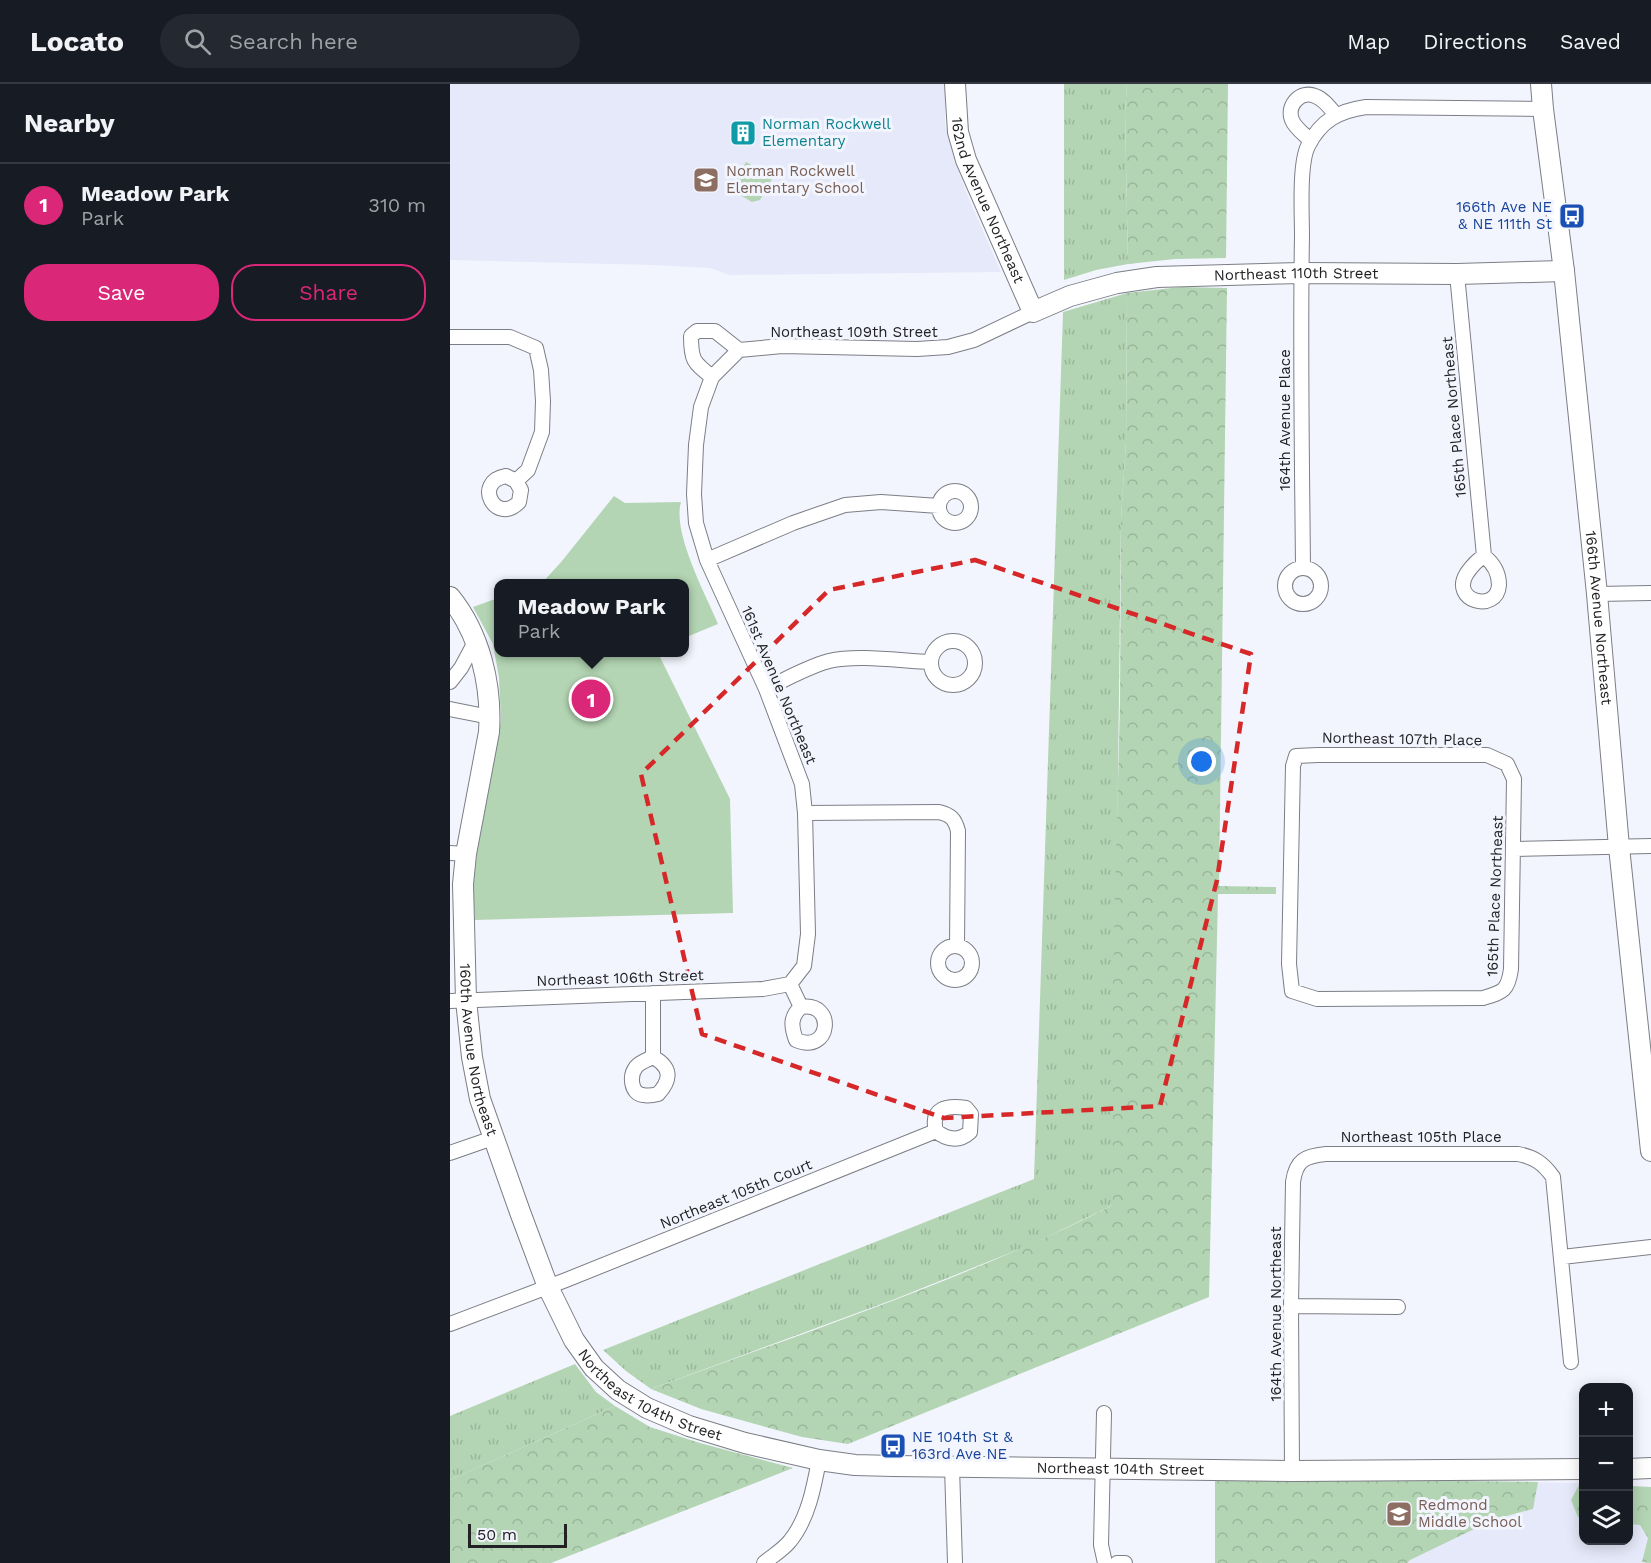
<!DOCTYPE html>
<html lang="en">
<head>
<meta charset="utf-8">
<style>
  body { margin:0; font-family:"Work Sans",sans-serif; background:#242831; color:#f1f3f6 }
  .controls { position:absolute; right:18px; bottom:18px; display:grid; overflow:hidden; border-radius:12px; box-shadow:0 3px 15px #0003 }
  .controls button { width:54px; height:54px; display:grid; place-items:center; padding:0; border:0; border-bottom:2px solid #363941; background:#171b24; color:#f1f3f6; font:30px sans-serif }
  .scale { position:absolute; left:18px; bottom:15px; width:99px; box-sizing:border-box; padding-left:6px; border:3px solid #222225; border-top:0; font-size:16px; line-height:21px; white-space:nowrap; color:#222225; -webkit-text-stroke:4px #f3f5fe; paint-order:stroke }
  .you { position:absolute; left:752px; top:678px; width:21px; height:21px; margin:-15px; border:4px solid #fff; border-radius:50%; background:#1a73e8; box-shadow:0 0 0 9px #1a73e833 }
  .badge { display:grid; place-items:center; width:39px; height:39px; border-radius:50%; background:#db2777; color:#fff; font-size:20px; font-weight:700 }
  .pin { position:absolute; translate:-50% -50%; border:3px solid #fff; box-shadow:0 2px 6px #0006 }
  .popup { position:absolute; left:44px; top:495px; width:195px; height:78px; box-sizing:border-box; display:grid; place-content:center; border-radius:12px; background:#171b24; filter:drop-shadow(0 2px 4px #0005); font-size:20px; white-space:nowrap; color:#9ea1a6 }
  .popup b { font-size:22px; color:#f1f3f6 }
  .popup::after { content:''; position:absolute; left:50%; top:100%; margin-left:-12px; border:12px solid transparent; border-top-color:#171b24 }
  .list { margin:0; padding:0; list-style:none }
  h2 { display:flex; justify-content:space-between; align-items:center; height:78px; margin:0; padding:0 24px; font-size:26px }
  h2 small { font-size:20px; font-weight:400; color:#9ea1a6 }
  .list li { display:grid; grid-template-columns:39px 1fr auto; gap:18px; align-items:center; box-sizing:border-box; height:84px; padding:0 24px; border-top:2px solid #363941 }
  .list b { display:block; font-size:22px; white-space:nowrap }
  .list p { margin:0; font-size:20px; white-space:nowrap; color:#9ea1a6 }
  .list em { font-size:20px; font-style:normal; color:#9ea1a6 }
  .actions { display:flex; gap:12px; padding:18px 24px }
  .actions a { flex:1; padding:14px 0; border:2px solid #db2777; border-radius:24px; text-align:center; font-size:21px; color:#db2777 }
  .actions .main { background:#db2777; color:#fff }
  .icon { flex:none; width:33px; height:33px; fill:none; stroke:currentColor; stroke-width:2; stroke-linecap:round; stroke-linejoin:round }
  .map { position:relative; flex:none; width:1201px; height:1479px; overflow:hidden }
  header { display:flex; align-items:center; gap:36px; box-sizing:border-box; height:84px; padding:0 30px; background:#171b24; border-bottom:2px solid #363941 }
  header strong { font-size:28px }
  nav { display:flex; gap:33px; margin-inline-start:auto; font-size:21px }
  .search { width:420px; height:54px; background:#242831; display:flex; align-items:center; gap:15px; box-sizing:border-box; padding:0 21px; border-radius:33px; color:#9ea1a6; font-size:22px }
  main { display:flex }
  aside { flex:1; background:#171b24 }
  .map>svg:first-child { display:block }
  .built { fill:#e5e9f9 }
  .grass { fill:url(#grass-tufts) }
  .forest { fill:url(#forest-crowns) }
  .park { fill:#b3d5b3 }
  .lines { fill:none; stroke-linecap:round; stroke-linejoin:round }
  .street-casing { stroke:#7c7e85; stroke-width:16 }
  .secondary-casing { stroke:#7c7e85; stroke-width:22 }
  .street { stroke:#fff; stroke-width:14 }
  .secondary { stroke:#fff; stroke-width:20 }
  .marked { fill:none; stroke:#d62828; stroke-width:4.5; stroke-dasharray:12 8; stroke-linejoin:round }
  .labels { text-anchor:middle; dominant-baseline:central; stroke-width:6; stroke-linejoin:round; paint-order:stroke }
  .culture-label { font-size:15px; fill:#0d838f; stroke:#f3f5fe; text-anchor:start }
  .education-label { font-size:15px; fill:#785e54; stroke:#f3f5fe; text-anchor:start }
  .street-label { font-size:15px; fill:#222225; stroke:#f3f5fe }
  .transit-label { font-size:15px; fill:#164399; stroke:#f3f5fe; text-anchor:end }
</style>
</head>
<body>
<header>
<strong>Locato</strong>
<div class="search"><svg class="icon" aria-label="search" viewBox="0 0 24 24"><circle cx="10" cy="10" r="6"/><path d="M15 15l6 6"/></svg>Search here</div>
<nav><a>Map</a><a>Directions</a><a>Saved</a></nav>
</header>
<main>
<aside>
<h2>Nearby<small></small></h2>
<ul class="list">
<li><span class="badge">1</span><div><b>Meadow Park</b><p>Park</p></div><em>310 m</em></li>
</ul>
<div class="actions"><a class="main">Save</a><a>Share</a></div>
</aside>
<div class="map">
<svg width="1201" height="1479" viewBox="0 0 1201 1479">
  <defs>
    <pattern id="grass-tufts" width="24" height="20" patternUnits="userSpaceOnUse" patternTransform="scale(1.5)"><rect width="24" height="20" fill="#b3d5b3"/><path d="M3 7l-1-3M5 7V3M7 7l1-3M15 17l-1-3M17 17v-4M19 17l1-3" fill="none" stroke="#9ab79a"/></pattern>
    <pattern id="forest-crowns" width="20" height="18" patternUnits="userSpaceOnUse" patternTransform="scale(1.5)"><rect width="20" height="18" fill="#b3d5b3"/><path d="M2 6a3 3 0 1 1 6 0M12 15a3 3 0 1 1 6 0" fill="none" stroke="#9ab79a"/></pattern>
  </defs>
  <rect width="100%" height="100%" fill="#f3f5fe"/>
  <path class="built" d="M0 0H495V39L505 78 519 115 551 188 279 191 260 184 204 181 0 176Z
    M765 1394 1133 1399 1134 1456H1178L1179 1402 1201 1403V1479H765Z"/>
  <path class="grass" d="M614 0H677L675 29 678 180 646 186 614 196Z
    M677 209 676 358 671 435 663 1121 580 1161 445 1215 201 1305 176 1287 153 1266 584 1095 613 228Z
    M125 1280 146 1308 165 1322 0 1396V1332Z"/>
  <path class="forest" d="M677 0H778L776 174 725 175 678 180 675 29Z
    M731 203 777 204 769 802 826 803V810H768L759 1213 398 1360 352 1353 251 1325 201 1305C356 1248 515 1196 663 1121V897L670 619 671 435 676 358 677 209Z
    M165 1322 200 1343 250 1359 343 1384 101 1479H0V1396Z
    M765 1394 1088 1398 1083 1425 1045 1435 960 1476 957 1479H765Z
    M1130 1399H1133V1434L1128 1433 1121 1416Z
    M1178 1402 1201 1403V1479L1192 1478 1198 1454 1190 1441 1179 1440Z"/>
  <path class="park" d="M296 78 323 93 310 116 302 118 285 108 283 101Z
    M164 412 175 419 231 418C222 449 256 511 268 540L234 554V500L92 499 112 477Z
    M48 514V568L208 569 280 715 283 829 25 836 23 804 27 769 51 636 49 594 43 560 23 523Z"/>
  <g class="lines">
    <defs>
      <path id="street" d="M861 57C855 51 845 44 842 36 836 21 851 6 865 12 874 15 880 24 886 31
        M1007 190 1034 472C1043 479 1049 489 1049 501 1047 530 999 517 1017 489 1022 482 1027 476 1034 472
        M0 253H60L86 264 91 286 93 317 92 348 78 386 66 397 56 392C22 398 46 442 69 418L71 406 66 397
        M289 266 262 293 251 323 246 361 244 410 246 439 257 476 316 605 352 700 355 729 358 850 354 882 340 900 351 923C340 933 341 942 346 956 381 971 386 917 351 923
        M289 266 332 262 467 265 498 263 524 256 583 228
        M262 293C243 278 241 276 241 252L247 247H265L289 266
        M489 423a16 16 0 1 1 32 0a16 16 0 1 1-32 0Z
        M257 476 343 439 395 421 431 418 489 422
        M853 484C852 373 850 262 852 152 852 130 849 80 858 62 871 36 889 27 916 23L1093 25
        M835 502a18 18 0 1 1 36 0a18 18 0 1 1-36 0Z
        M1147 510 1201 509
        M481 579a22 22 0 1 1 44 0a22 22 0 1 1-44 0Z
        M0 598 11 584 25 558
        M316 605C336 595 357 583 379 577 408 570 451 577 481 578
        M0 625 40 633
        M868 671H1037L1057 680 1064 695 1061 885C1058 907 1053 908 1033 914L867 915 842 907 839 880 843 682 846 672Z
        M355 729 489 728C501 731 505 735 508 747L507 862
        M1064 765 1201 762
        M0 769 16 770
        M488 879a17 17 0 1 1 34 0a17 17 0 1 1-34 0Z
        M0 917 313 905 340 900
        M203 973C221 983 222 995 208 1010 204 1011 198 1012 193 1011 181 1010 179 992 186 983 190 978 197 976 203 973V909
        M0 1069 43 1054
        M1112 1173 1201 1163
        M841 1222 948 1223
        M0 1240 116 1196 486 1047C497 1056 509 1058 520 1048L521 1030 516 1024C497 1021 480 1024 486 1047
        M654 1329 651 1461 655 1479
        M502 1383 505 1479
        M842 1387 841 1222 843 1098C846 1076 855 1072 876 1070H1068C1084 1073 1093 1079 1103 1093L1121 1278
        M314 1479C322 1472 333 1466 340 1457 358 1435 364 1403 369 1376
        M667 1479H675"/>
      <g id="secondary">
        <path id="s1" d="M505 0 508 48 516 76 583 228 620 212 667 199 707 193 851 189 1007 190 1114 187"/>
        <path id="s2" d="M1091 0 1093 25 1114 187 1147 510 1169 763 1201 1067"/>
        <path id="s3" d="M0 513C30 550 42 601 39 648L16 770 13 800 16 916 22 973 30 1015 70 1128 98 1203 124 1256 144 1284 168 1306 197 1324 239 1342 295 1359 369 1376 405 1381 443 1382 842 1387 1134 1385"/>
        <path d="M1178 1385 1201 1384"/>
      </g>
    </defs>
    <use href="#street" class="street-casing"/>
    <use href="#secondary" class="secondary-casing"/>
    <use href="#street" class="street"/>
    <use href="#secondary" class="secondary"/>
  </g>
  <path class="marked" d="M525 476 801 570 767 796 710 1022 494 1034 252 950 191 690 379 506Z"/>
  <defs>
    <symbol id="building-square" viewBox="-11 -11 22 22"><rect x="-9" y="-9" width="18" height="18" rx="4" fill="#0f9aa8" stroke="#f3f5fe"/><path d="M-4-6H4V6H1V3H-1V6H-4ZM-2.5-4.3h1.7v1.8h-1.7ZM.8-4.3h1.7v1.8H.8ZM-2.5-1h1.7V.8h-1.7ZM.8-1h1.7V.8H.8Z" fill="#fff"/></symbol>
    <symbol id="school-square" viewBox="-11 -11 22 22"><rect x="-9" y="-9" width="18" height="18" rx="4" fill="#8d6e63" stroke="#f3f5fe"/><path d="M0-5L7-2L0 1L-7-2ZM-4 1L0 2.5L4 1V4Q0 6-4 4Z" fill="#fff"/></symbol>
    <symbol id="bus-square" viewBox="-11 -11 22 22"><rect x="-9" y="-9" width="18" height="18" rx="4" fill="#1a4fb4" stroke="#f3f5fe"/><path d="M-5-6H5V4H4V6H2V4H-2V6H-4V4H-5ZM-3.5-4V0h7V-4ZM-3.5 1.2v1.5H-2V1.2ZM2 1.2v1.5H3.5V1.2Z" fill="#fff"/></symbol>
  </defs>
  <g fill-rule="evenodd">
    <use href="#building-square" x="278" y="34" width="30" height="30"/>
    <use href="#school-square" x="241" y="81" width="30" height="30"/>
    <use href="#bus-square" x="1107" y="117" width="30" height="30"/>
    <use href="#bus-square" x="428" y="1347" width="30" height="30"/>
    <use href="#school-square" x="934" y="1415" width="30" height="30"/>
  </g>
  <g class="labels">
    <g class="culture-label">
      <text x="312" y="40">Norman Rockwell<tspan x="312" dy="17">Elementary</tspan></text>
    </g>
    <g class="education-label">
      <text x="276" y="87">Norman Rockwell<tspan x="276" dy="17">Elementary School</tspan></text>
      <text x="968" y="1421">Redmond<tspan x="968" dy="17">Middle School</tspan></text>
    </g>
    <g class="street-label">
      <text stroke="none"><textPath href="#s1" startOffset="122">162nd Avenue Northeast</textPath></text>
      <text stroke="none"><textPath href="#s1" startOffset="512">Northeast 110th Street</textPath></text>
      <text x="404" y="248">Northeast 109th Street</text>
      <text transform="translate(1004 333) rotate(-95)">165th Place Northeast</text>
      <text transform="translate(835 336) rotate(-90)">164th Avenue Place</text>
      <text stroke="none"><textPath href="#s2" startOffset="537">166th Avenue Northeast</textPath></text>
      <text transform="translate(329 601) rotate(67)">161st Avenue Northeast</text>
      <text transform="translate(952 655) rotate(1)">Northeast 107th Place</text>
      <text transform="translate(1045 812) rotate(-88)">165th Place Northeast</text>
      <text transform="translate(170 894) rotate(-2)">Northeast 106th Street</text>
      <text stroke="none"><textPath href="#s3" startOffset="465">160th Avenue Northeast</textPath></text>
      <text x="971" y="1053">Northeast 105th Place</text>
      <text transform="translate(286 1110) rotate(-22)">Northeast 105th Court</text>
      <text transform="translate(826 1230) rotate(-90)">164th Avenue Northeast</text>
      <text stroke="none"><textPath href="#s3" startOffset="870">Northeast 104th Street</textPath></text>
      <text stroke="none"><textPath href="#s3" startOffset="1356">Northeast 104th Street</textPath></text>
    </g>
    <g class="transit-label">
      <text x="1102" y="123">166th Ave NE<tspan x="1102" dy="17">&amp; NE 111th St</tspan></text>
      <text x="462" y="1353" text-anchor="start">NE 104th St &amp;<tspan x="462" dy="17">163rd Ave NE</tspan></text>
    </g>
  </g>
</svg>
<div class="controls">
<button>+</button>
<button>−</button>
<button><svg class="icon" aria-label="layers" viewBox="0 0 24 24"><path d="M12 4l9 5-9 5-9-5zM3 14l9 5 9-5"/></svg></button>
</div>
<div class="scale">50 m</div>
<div class="you"></div>
<div class="pin badge" style="left:141px;top:615px">1</div>
<div class="popup"><b>Meadow Park</b>Park</div>
</div>
</main>
</body>
</html>
